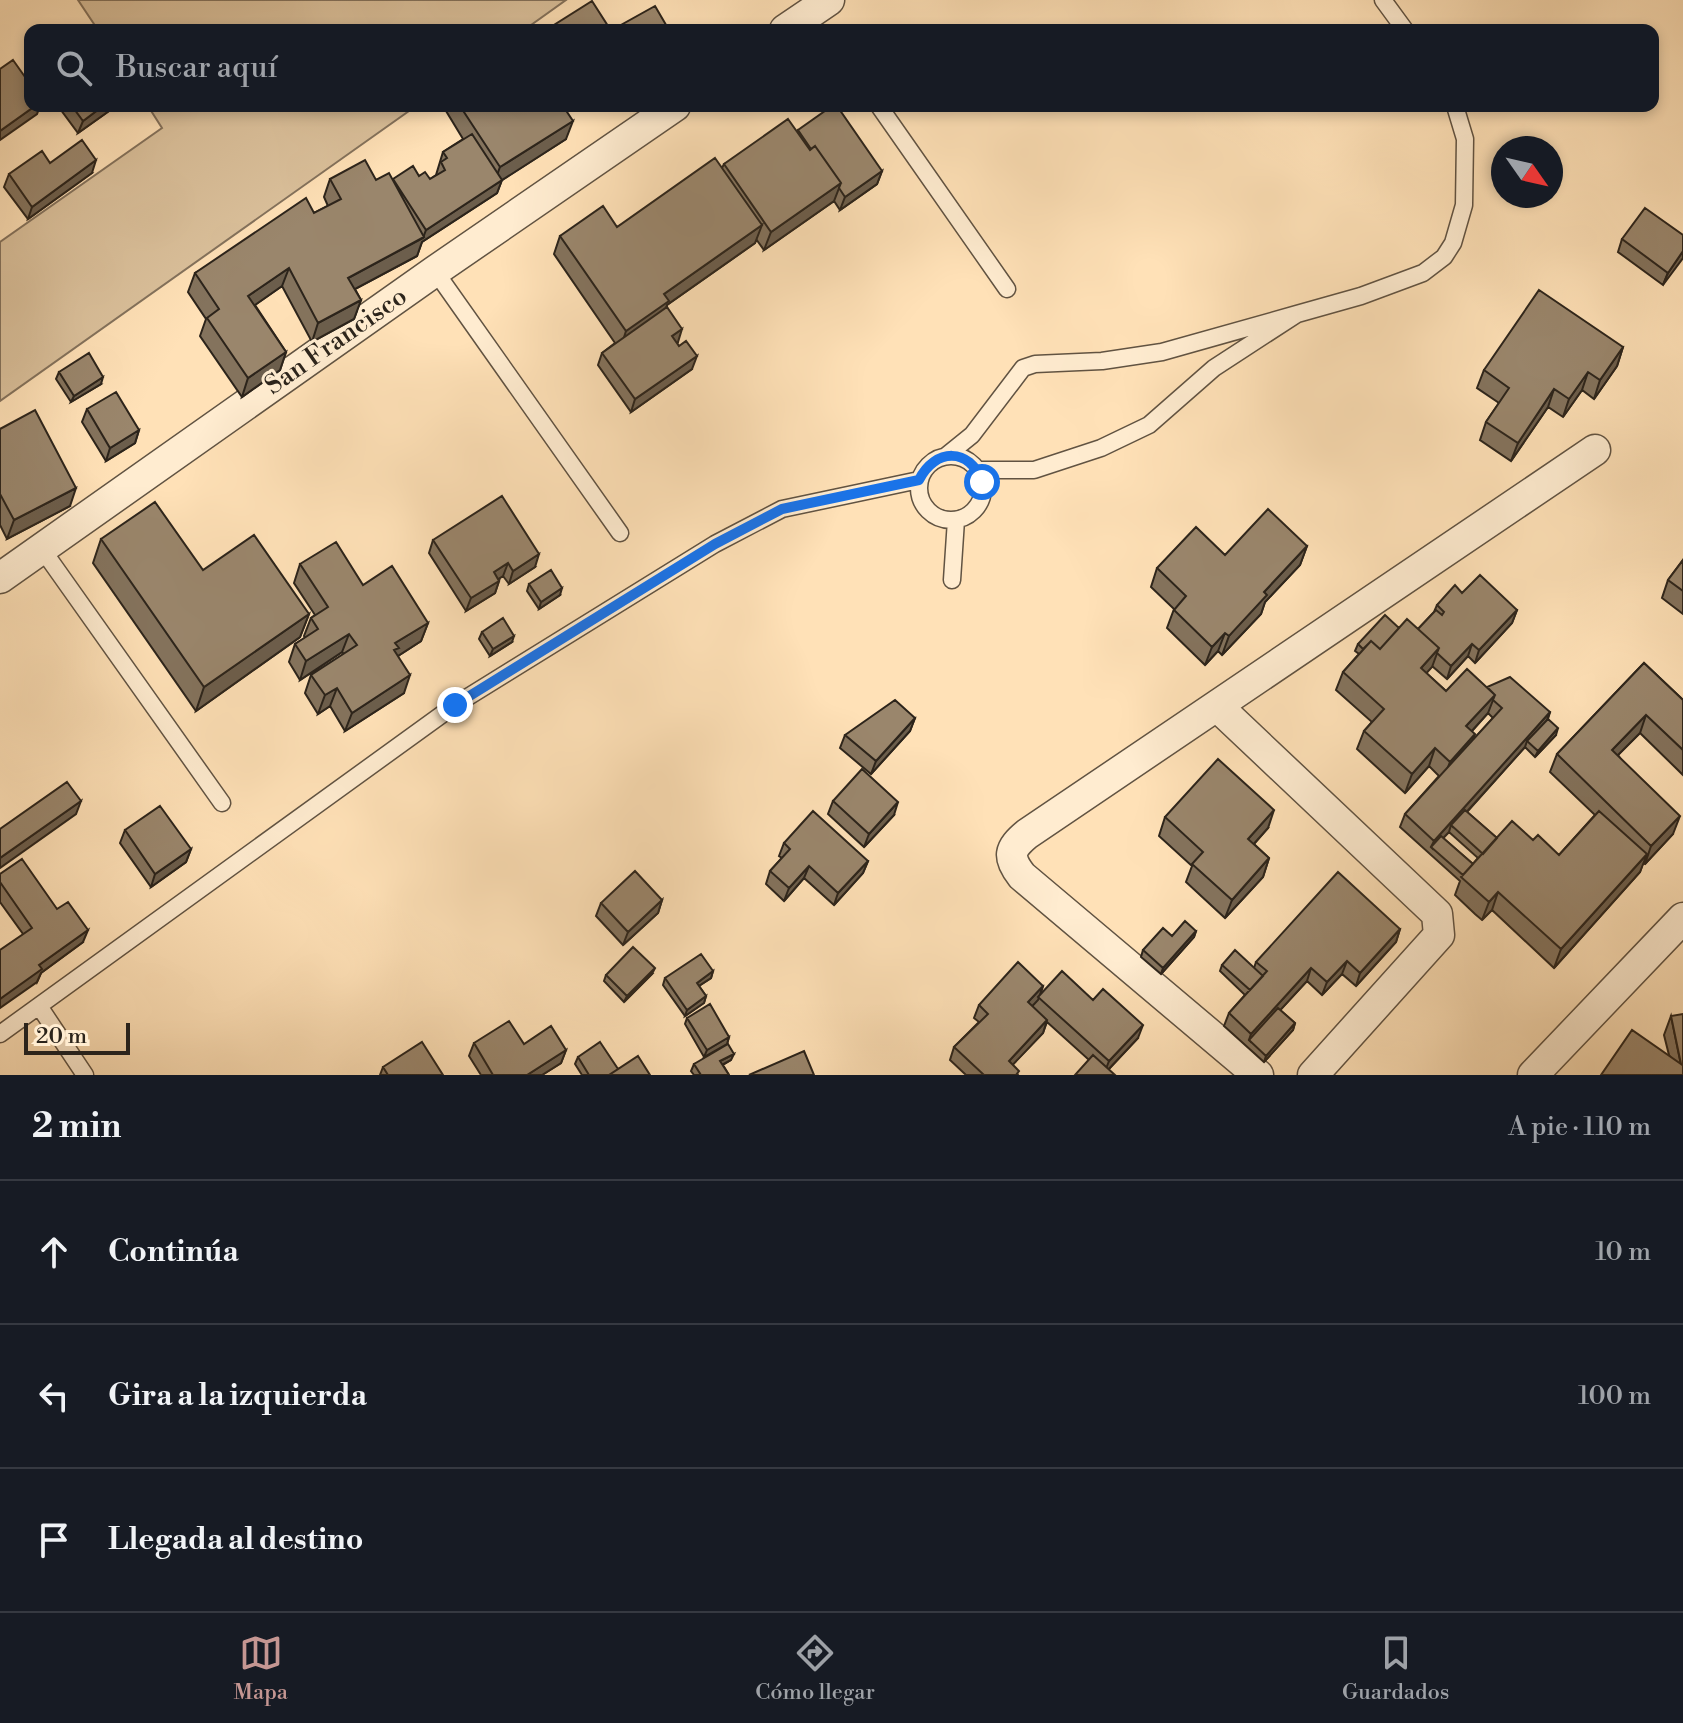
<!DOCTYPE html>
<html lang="es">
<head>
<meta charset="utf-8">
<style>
  body { margin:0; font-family:"Libre Bodoni",serif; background:#242831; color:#f1f3f6 }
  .compass { position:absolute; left:1491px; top:136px; width:72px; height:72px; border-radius:50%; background:#171b24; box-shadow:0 4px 12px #0003; rotate:124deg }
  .scale { position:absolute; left:24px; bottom:20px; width:106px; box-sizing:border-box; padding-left:8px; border:4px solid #2c241b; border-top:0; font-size:22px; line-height:28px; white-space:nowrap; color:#2c241b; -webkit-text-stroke:6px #ffecd0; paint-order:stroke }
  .stop { position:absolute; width:24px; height:24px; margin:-18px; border:6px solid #1a73e8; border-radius:50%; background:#fff }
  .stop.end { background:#1a73e8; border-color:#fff; box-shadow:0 2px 8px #0008 }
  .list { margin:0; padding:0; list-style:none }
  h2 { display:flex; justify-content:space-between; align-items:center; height:104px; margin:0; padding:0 32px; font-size:34px }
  h2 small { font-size:26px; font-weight:400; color:#9ea1a6 }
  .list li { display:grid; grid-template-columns:52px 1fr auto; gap:24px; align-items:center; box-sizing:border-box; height:144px; padding:0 32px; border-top:2px solid #363941 }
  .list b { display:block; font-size:30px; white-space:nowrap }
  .list em { font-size:26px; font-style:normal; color:#9ea1a6 }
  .icon { flex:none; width:44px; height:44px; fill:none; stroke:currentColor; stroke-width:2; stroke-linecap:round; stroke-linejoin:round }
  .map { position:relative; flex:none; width:1683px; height:1075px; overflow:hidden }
  .search { position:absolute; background:#171b24; box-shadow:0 4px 12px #0003; left:24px; right:24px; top:24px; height:88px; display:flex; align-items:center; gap:20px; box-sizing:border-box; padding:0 28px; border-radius:16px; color:#9ea1a6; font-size:30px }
  .sheet { height:536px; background:#171b24 }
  nav { display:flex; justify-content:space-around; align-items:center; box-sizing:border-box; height:112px; border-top:2px solid #363941; background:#171b24; font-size:22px; color:#9ea1a6 }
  nav a { display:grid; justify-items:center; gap:4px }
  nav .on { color:#c59692 }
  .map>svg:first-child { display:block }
  .green { fill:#dbc19c; stroke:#84725c; stroke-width:2 }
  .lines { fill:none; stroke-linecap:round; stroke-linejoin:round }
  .service-casing { stroke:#615342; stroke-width:19 }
  .minor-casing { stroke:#615342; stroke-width:33 }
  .service { stroke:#ffecd0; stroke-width:16 }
  .minor { stroke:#ffecd0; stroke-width:30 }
  .wall { fill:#84735d; stroke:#2c241b; stroke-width:2; fill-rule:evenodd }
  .shaded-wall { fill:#6c5e4c; stroke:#2c241b; stroke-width:2 }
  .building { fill:#9a866c; stroke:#2c241b; stroke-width:2 }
  .route { stroke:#1a73e8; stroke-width:10 }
  .labels { text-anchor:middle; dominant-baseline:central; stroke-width:6; stroke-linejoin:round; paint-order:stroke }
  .street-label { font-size:26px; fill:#2c241b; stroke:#ffecd0 }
</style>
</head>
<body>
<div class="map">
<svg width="1683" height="1075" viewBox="0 0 1683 1075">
  <rect width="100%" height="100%" fill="#ffe1b7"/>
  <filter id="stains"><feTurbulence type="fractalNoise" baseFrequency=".0025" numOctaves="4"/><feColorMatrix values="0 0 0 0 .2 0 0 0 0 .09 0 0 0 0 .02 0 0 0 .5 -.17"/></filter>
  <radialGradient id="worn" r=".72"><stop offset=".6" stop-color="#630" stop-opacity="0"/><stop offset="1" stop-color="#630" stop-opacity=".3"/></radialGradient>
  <path class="green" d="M78 0H566L524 30H98Z
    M148 106H416L0 401V242L162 128Z"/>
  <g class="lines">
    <defs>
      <path id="service" d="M1383 0 1405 30
        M879 106 1007 289
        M435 271 620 533
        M1297 314 1361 296 1423 273 1444 257 1453 243 1464 205 1465 139 1455 106
        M946 456 972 435 1023 368 1035 364 1102 361 1162 352 1297 314 1214 368 1149 425 1101 448 1034 470H978
        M919 488a32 32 0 1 1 64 0a32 32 0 1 1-64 0Z
        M42 549 222 803
        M952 580 956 520
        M39 1006 85 1075
        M0 1034 455 705 715 544 782 509 919 480"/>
      <path id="minor" d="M785 30 829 0
        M0 578 435 271 675 106
        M1217 706 1437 914 1439 935 1313 1075
        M1258 1075 1022 876C1007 857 1009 849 1027 834L1595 450
        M1533 1075 1683 918"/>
    </defs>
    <use href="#service" class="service-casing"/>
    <use href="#minor" class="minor-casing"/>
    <use href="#service" class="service"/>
    <use href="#minor" class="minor"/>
  </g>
  <path class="wall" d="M58 106H116L78 133Z
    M443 106H563L566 139 502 180 497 193 422 242 417 256 355 289 361 300 354 319 312 342 282 286 255 305 286 352 280 370 242 397 200 336 206 319 188 292 195 273 328 206 324 197 330 179 393 180 419 176 430 179 436 175 443 152 463 139Z
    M798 130 882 171 877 184 840 210 834 201 764 250 756 239 755 243 667 305V307L678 342 677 343 692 369 631 412 598 365 602 353 615 343 554 254 560 236 617 227 722 168 724 164 797 132Z
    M50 163 92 173 28 219 4 187 9 174Z
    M1683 235 1663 285 1618 252 1622 239Z
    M1623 347 1617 366 1594 399 1582 390 1563 417 1548 407 1511 461 1480 440 1486 422 1499 403 1477 388 1484 370Z
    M59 372 101 384 71 402 56 379Z
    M87 409 139 430 135 443 106 461 82 422Z
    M0 429 70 506 7 539 0 525Z
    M101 539 203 570 309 614 300 637 196 711 93 563Z
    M433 540 535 567 509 584 503 576 498 579 499 581 495 593 466 611 429 553Z
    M1307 546 1300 565 1265 602 1261 614 1222 655 1218 651 1205 665 1167 628 1174 609 1151 587 1157 568 1225 555Z
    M1683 560V614L1662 598 1668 580Z
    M300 564 363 585 428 623 421 641 398 656 404 693 345 731 330 706 318 714 305 693 311 675 344 654 342 652 300 680 289 662 295 644 305 638 304 636 311 618 315 615 294 583Z
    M529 584 560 595 539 609 527 591Z
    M1462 593 1517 610 1512 623 1475 663 1468 656 1447 679 1432 666 1426 673 1446 691 1487 687 1550 712 1548 719 1556 735 1535 757 1525 747 1467 812 1497 838 1533 840 1559 855 1595 815 1550 772 1557 754 1644 663 1683 700V775L1640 733 1618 755 1673 834 1645 864 1643 863 1640 872 1554 968 1492 910 1482 920 1475 914 1455 895 1460 881 1400 827 1405 814 1439 776 1429 766 1405 793 1357 749 1364 731 1372 722 1336 690 1343 672 1359 654 1355 651 1358 644 1399 628 1418 629 1434 612 1437 605ZM1488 713 1493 718 1473 740 1472 731ZM1449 832 1478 858 1473 864 1443 838Z
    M482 632 512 642 490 656 479 639Z
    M915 718 910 731 871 774 840 748 845 735Z
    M833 801 894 815 864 847 828 814Z
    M1165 817 1268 828 1254 844 1269 858 1263 877 1225 918 1186 882 1192 866 1159 836Z
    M125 830 191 849 186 862 151 887 120 843Z
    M784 843 868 861 863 873 834 905 804 878 784 901 766 884 770 871 782 858 779 856Z
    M0 874 57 909 83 942 41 973 37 982 23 934 0 902Z
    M662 900 658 913 623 945 596 916 601 903Z
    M1400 929 1396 942 1356 986 1342 974 1322 995 1307 981 1280 1010 1295 1023 1293 1030 1264 1062 1224 1026 1229 1013 1245 995 1220 971 1222 965 1254 968 1256 962Z
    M1196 931 1194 937 1161 974 1141 957 1143 950 1172 936Z
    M713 971 711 978 699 986 706 996 704 1003 685 1016 663 985 665 978Z
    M652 974 624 1002 604 981 606 975Z
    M1043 986 1040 996 1093 1000 1138 1038 1109 1069 1089 1060 1047 1022 1043 1033 1012 1065 1018 1075H966L950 1060 954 1047 979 1022 974 1018 979 1005Z
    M1671 1016 1683 1075 1669 1055 1664 1035Z
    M687 1018 729 1037 727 1044 704 1057 685 1024Z
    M474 1043 524 1044 566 1050 561 1063 542 1075H481L469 1056Z
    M578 1057 618 1069 650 1075H582L575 1064Z
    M731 1060 723 1065 729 1075H694L691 1071 694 1064Z
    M383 1067 443 1075H380Z"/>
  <path class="shaded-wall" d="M35 106H40L37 114 0 140V131Z
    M103 106H116L78 133 83 121Z
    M573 121 566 139 493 186 500 167Z
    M96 160 92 173 28 219 32 207Z
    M882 171 877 184 840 210 845 197Z
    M502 180 497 193 422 242 417 256 342 296 348 278 423 238 426 230Z
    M841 183 834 201 764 250 771 232Z
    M762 225 755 243 667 305 662 320 620 350 626 331 664 294Z
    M1683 251V258L1663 285 1668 273Z
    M289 268 282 286 242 314 248 296Z
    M361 300 354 319 312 342 318 323Z
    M682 329 678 342 667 349 672 336Z
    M1623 347 1617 366 1594 399 1600 380Z
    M286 352 280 370 242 397 248 378Z
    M697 356 692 369 631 412 635 399Z
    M1588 372 1582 390 1563 417 1569 399Z
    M103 377 101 384 71 402 74 396Z
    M1554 389 1548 407 1511 461 1518 443Z
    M139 430 135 443 106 461 110 448Z
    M76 488 70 506 7 539 14 520Z
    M1307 546 1300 565 1265 602 1261 614 1222 655 1229 636 1264 592Z
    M539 554 535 567 509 584 513 571Z
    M508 563 503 576 489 585 494 572Z
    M499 581 495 593 466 611 471 598Z
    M562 588 560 595 539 609 541 602Z
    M1517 610 1512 623 1475 663 1479 650Z
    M309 614 300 637 196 711 204 687Z
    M428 623 421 641 395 658 392 666 395 643Z
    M1225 633 1218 651 1205 665 1212 647Z
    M349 634 342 652 300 680 306 661Z
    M514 636 512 642 490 656 493 649Z
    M1472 644 1468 656 1447 679 1451 666Z
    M1439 648 1432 667 1414 687 1421 668Z
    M410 675 404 693 345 731 352 713Z
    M337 688 330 706 318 714 325 695Z
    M1495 695 1488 713 1460 744 1466 726Z
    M1550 712 1545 725 1527 741 1525 747 1453 827 1451 825 1449 832 1433 849 1431 847 1434 841Z
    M1646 715 1640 733 1605 768 1612 750Z
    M915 718 910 731 871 774 876 761Z
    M1558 728 1556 735 1535 757 1538 751Z
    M1475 734 1468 753 1443 780 1450 762Z
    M1435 748 1429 766 1405 793 1412 774Z
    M81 801 76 814 0 868V858Z
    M898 802 894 815 864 847 869 834Z
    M1274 810 1268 828 1242 857 1248 839Z
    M1680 816 1673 834 1645 864 1651 846Z
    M191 849 186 862 151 887 155 874Z
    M1647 854 1640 872 1554 968 1561 949Z
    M1269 858 1263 877 1225 918 1232 900Z
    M868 861 863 873 834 905 838 893Z
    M809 866 804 878 784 901 789 888Z
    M1498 892 1492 910 1482 920 1489 902Z
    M662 900 658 913 623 945 628 932Z
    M1400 929 1396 942 1356 986 1360 973Z
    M88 930 83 942 41 973 37 982 0 1008V999L39 965Z
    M1196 931 1194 937 1161 974 1163 968Z
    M1347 961 1342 974 1322 995 1327 982Z
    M655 968 652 974 624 1002 627 996Z
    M1311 968 1307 981 1251 1042 1249 1040 1251 1034Z
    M713 971 711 978 694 989 697 983Z
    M1043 986 1038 1000 1024 1015 1028 1002Z
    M706 996 704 1003 685 1016 687 1010Z
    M1047 1020 1043 1033 1004 1074 1009 1061Z
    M1295 1023 1293 1030 1264 1062 1266 1056Z
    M1143 1025 1138 1038 1104 1074 1109 1061Z
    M729 1037 727 1044 704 1057 707 1050Z
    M566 1050 561 1063 542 1075H527Z
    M734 1054 731 1060 718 1067 720 1061Z"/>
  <path class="building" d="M592 1 608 26 602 30H546Z
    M655 6 669 30H612Z
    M13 60 30 84V106H35L0 131V69Z
    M72 106H103L83 121Z
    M460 106H563L573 121 500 167Z
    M832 106H837L882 171 845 197 839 188 841 183 815 146 811 149 798 130Z
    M788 119 810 150 815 146 841 183 771 232 724 164Z
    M472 134 502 180 426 230 393 179 413 166 419 176 425 172 430 179 445 170 441 162 447 158 443 152Z
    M82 140 96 160 32 207 9 174 42 151 50 163Z
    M715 158 762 225 664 294 669 301 626 331 560 236 603 206 617 227Z
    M365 160 376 180 389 173 424 237 348 278 361 300 318 323 289 268 248 296 286 352 248 378 207 318 219 309 195 273 306 198 314 213 341 199 330 179Z
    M1645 208 1683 235V251L1668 273 1622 239Z
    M1539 290 1623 347 1600 380 1588 372 1569 399 1554 389 1518 443 1486 422 1509 388 1484 370Z
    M667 307 682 329 672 336 679 346 686 341 697 356 635 399 602 353Z
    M89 353 103 377 74 396 59 372Z
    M116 392 139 430 110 448 87 409Z
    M35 410 76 488 14 520 0 494V429Z
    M502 496 539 554 513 571 508 563 494 572 499 581 471 598 433 540Z
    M155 502 203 570 254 535 309 614 204 687 101 539Z
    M1268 509 1307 546 1264 592 1267 595 1229 636 1225 633 1212 647 1174 610 1186 596 1157 568 1196 527 1225 555Z
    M336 542 363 585 392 566 428 623 395 643 399 648 394 650 410 675 352 713 337 688 325 695 311 675 357 645 349 634 306 661 295 644 318 629 311 618 328 607 300 564Z
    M1683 560V591L1668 580Z
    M551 570 562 588 541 602 529 584Z
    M1480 575 1517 610 1479 650 1472 644 1451 666 1437 653 1439 648 1418 629 1436 610 1442 615 1444 612 1437 605 1455 585 1462 593Z
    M1385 615 1399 628 1380 649 1371 641 1363 649 1358 644Z
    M503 618 514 636 493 649 482 632Z
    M1407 619 1439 648 1421 668 1446 691 1467 669 1495 695 1466 726 1475 734 1450 762 1435 748 1412 774 1364 731 1384 709 1343 672 1371 641 1380 649Z
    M1644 663 1683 700V750L1646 715 1612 750 1680 816 1651 846 1557 754Z
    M1510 677 1550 712 1434 841 1405 814 1502 708 1493 700 1495 695 1487 687Z
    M895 700 915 718 876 761 845 735Z
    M1548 719 1558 728 1538 751 1527 741Z
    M1218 759 1274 810 1248 839 1269 858 1232 900 1192 864 1203 852 1165 817Z
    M862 769 898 802 869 834 833 801Z
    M67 782 81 801 0 858V829Z
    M160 806 191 849 155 874 125 830Z
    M1465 810 1497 838 1483 854 1451 825Z
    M813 811 868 861 838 893 809 866 789 888 770 871 790 849 784 843Z
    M1599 811 1647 854 1561 949 1498 892 1489 902 1461 877 1512 821 1533 840 1538 835 1559 855Z
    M1441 836 1473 864 1463 875 1431 847Z
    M22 859 57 909 68 902 88 930 39 965 42 969 0 999V950L32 928 0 882V874Z
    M635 871 662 900 628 932 601 903Z
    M1338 872 1400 929 1360 973 1347 961 1327 982 1311 968 1251 1034 1229 1013 1267 971 1256 962Z
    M1185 921 1196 931 1163 968 1143 950 1163 928 1172 936Z
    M633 947 655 968 627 996 606 975Z
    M1235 950 1263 976 1250 990 1222 965Z
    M701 954 713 971 697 983 706 996 687 1010 665 978Z
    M1018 962 1043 986 1028 1002 1047 1020 1009 1061 1019 1071 1016 1075H984L954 1047 988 1014 979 1005Z
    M1062 971 1093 1000 1103 989 1143 1025 1109 1061 1038 997Z
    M710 1004 729 1037 707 1050 687 1018Z
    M1278 1008 1295 1023 1266 1056 1249 1040Z
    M1683 1014V1075H1601L1632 1030 1681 1064 1671 1016Z
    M509 1021 524 1044 551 1026 566 1050 527 1075H493L474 1043Z
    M422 1042 443 1075H388L383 1067Z
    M600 1042 618 1069 609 1075H589L578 1057Z
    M728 1044 734 1054 720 1061 729 1075H701L694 1064Z
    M804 1051 814 1075H749Z
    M1093 1055 1115 1075H1075Z
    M638 1056 650 1075H609Z"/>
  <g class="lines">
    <path class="route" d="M455 705 715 544 782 509 919 480C935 448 970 447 982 482"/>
  </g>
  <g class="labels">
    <g class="street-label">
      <text transform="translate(336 341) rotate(-35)">San Francisco</text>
    </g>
  </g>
  <rect width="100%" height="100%" filter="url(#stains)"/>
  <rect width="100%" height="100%" fill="url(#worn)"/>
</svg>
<svg class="compass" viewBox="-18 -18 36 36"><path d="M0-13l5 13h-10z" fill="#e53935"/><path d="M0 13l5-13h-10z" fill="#9ea1a6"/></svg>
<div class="scale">20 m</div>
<div class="stop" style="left:982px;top:482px"></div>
<div class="stop end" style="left:455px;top:705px"></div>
<div class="search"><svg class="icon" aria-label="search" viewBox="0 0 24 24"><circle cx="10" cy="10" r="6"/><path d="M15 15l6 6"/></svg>Buscar aquí</div>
</div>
<section class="sheet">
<h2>2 min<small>A pie · 110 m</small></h2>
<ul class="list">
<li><svg class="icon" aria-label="ahead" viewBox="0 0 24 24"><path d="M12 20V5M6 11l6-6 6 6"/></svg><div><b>Continúa</b></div><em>10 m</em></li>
<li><svg class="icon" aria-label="left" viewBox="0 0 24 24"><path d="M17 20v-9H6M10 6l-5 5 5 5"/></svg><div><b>Gira a la izquierda</b></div><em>100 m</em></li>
<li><svg class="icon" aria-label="arrive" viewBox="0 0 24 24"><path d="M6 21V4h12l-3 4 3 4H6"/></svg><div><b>Llegada al destino</b></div></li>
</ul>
</section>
<nav>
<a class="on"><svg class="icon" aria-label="map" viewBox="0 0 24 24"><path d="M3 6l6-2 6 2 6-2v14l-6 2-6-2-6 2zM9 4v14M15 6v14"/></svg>Mapa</a>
<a><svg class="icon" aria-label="directions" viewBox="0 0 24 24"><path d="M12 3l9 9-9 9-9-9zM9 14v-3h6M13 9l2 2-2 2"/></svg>Cómo llegar</a>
<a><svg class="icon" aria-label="saved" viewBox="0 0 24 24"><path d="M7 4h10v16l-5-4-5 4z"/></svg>Guardados</a>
</nav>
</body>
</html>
